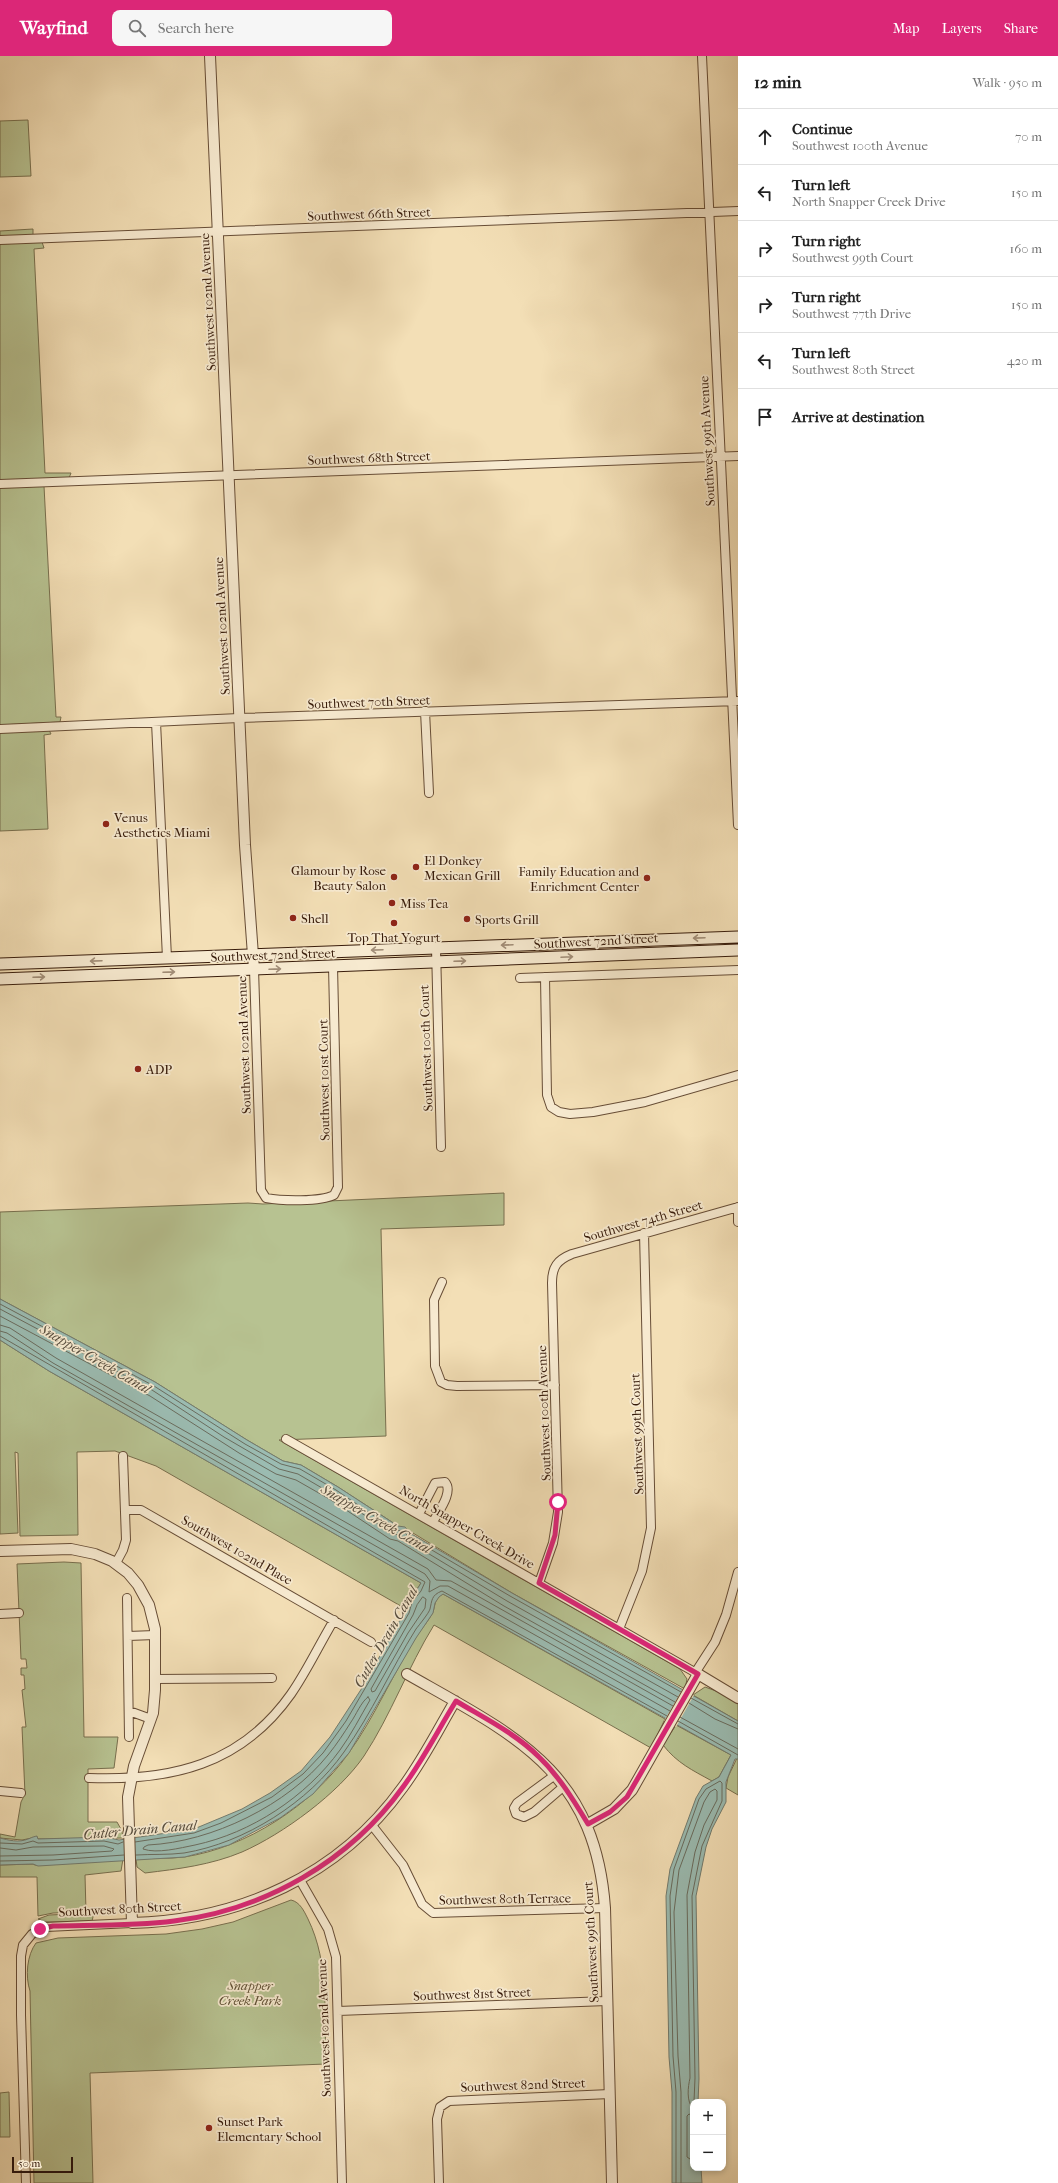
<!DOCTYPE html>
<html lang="en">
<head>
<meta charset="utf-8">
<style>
  body { margin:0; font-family:"IM FELL French Canon",serif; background:#f6f6f6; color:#222 }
  .controls { position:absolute; right:12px; bottom:12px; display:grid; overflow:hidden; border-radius:8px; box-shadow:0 2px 6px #0003 }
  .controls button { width:36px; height:36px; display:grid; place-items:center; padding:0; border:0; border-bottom:1px solid #e0e0e0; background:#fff; color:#222; font:20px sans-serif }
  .scale { position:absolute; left:12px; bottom:10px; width:61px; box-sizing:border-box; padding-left:4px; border:2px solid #381c0b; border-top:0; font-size:11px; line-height:14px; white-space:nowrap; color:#381c0b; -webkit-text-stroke:3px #f7ead0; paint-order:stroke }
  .stop { position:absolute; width:12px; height:12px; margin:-9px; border:3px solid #db2777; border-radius:50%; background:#fff }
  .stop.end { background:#db2777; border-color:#fff; box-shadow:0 1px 4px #0008 }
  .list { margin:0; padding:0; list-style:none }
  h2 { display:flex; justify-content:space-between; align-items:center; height:52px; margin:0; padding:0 16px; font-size:17px }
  h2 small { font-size:13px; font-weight:400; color:#767676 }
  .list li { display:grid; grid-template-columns:26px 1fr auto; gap:12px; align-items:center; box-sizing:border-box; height:56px; padding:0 16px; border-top:1px solid #e0e0e0 }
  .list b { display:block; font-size:15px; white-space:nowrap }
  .list p { margin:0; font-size:13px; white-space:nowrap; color:#767676 }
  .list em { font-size:13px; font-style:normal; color:#767676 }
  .icon { flex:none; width:22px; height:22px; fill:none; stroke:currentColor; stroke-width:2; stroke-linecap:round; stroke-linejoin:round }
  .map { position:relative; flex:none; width:738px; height:2127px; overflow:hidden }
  header { display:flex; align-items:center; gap:24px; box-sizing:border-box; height:56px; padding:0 20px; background:#db2777; color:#fff }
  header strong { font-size:19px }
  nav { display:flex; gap:22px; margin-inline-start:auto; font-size:14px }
  .search { width:280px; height:36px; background:#f6f6f6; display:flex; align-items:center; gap:10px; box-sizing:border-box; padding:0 14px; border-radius:8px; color:#767676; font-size:15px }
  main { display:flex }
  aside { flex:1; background:#fff }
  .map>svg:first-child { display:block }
  .green { fill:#b7c291; stroke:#786f4e }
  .water { fill:#9bbcb2; stroke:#737c6f }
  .pier { fill:#f3dfb6 }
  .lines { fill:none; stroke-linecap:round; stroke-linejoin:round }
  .shore { stroke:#6a6c5e; stroke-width:1 }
  .minor-casing { stroke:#674d36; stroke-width:10 }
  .tertiary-casing { stroke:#674d36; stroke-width:12 }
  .secondary-casing { stroke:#381c0b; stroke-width:13 }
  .minor { stroke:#f7ead0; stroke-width:8 }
  .tertiary { stroke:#f7ead0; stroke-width:10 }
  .secondary { stroke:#f7ead0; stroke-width:11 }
  .oneway { stroke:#a18d77 }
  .route { stroke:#db2777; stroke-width:5 }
  .poi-dot { fill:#8f2418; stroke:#f7ead0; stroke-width:1.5 }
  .labels { text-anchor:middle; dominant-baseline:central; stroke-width:3.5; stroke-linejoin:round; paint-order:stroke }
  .street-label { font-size:13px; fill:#381c0b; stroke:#f7ead0 }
  .poi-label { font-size:13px; fill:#381c0b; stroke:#f7ead0; text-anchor:start }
  .park-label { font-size:13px; font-style:italic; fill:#5e4e33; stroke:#f7ead0 }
  .water-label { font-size:14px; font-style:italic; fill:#564c3d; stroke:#f7ead0 }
</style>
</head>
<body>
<header>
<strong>Wayfind</strong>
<div class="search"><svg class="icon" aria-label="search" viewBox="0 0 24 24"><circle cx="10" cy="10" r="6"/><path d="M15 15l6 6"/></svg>Search here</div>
<nav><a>Map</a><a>Layers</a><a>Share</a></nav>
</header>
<main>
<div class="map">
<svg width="738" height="2127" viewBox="0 0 738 2127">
  <rect width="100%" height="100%" fill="#f3dfb6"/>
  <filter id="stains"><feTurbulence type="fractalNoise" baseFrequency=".005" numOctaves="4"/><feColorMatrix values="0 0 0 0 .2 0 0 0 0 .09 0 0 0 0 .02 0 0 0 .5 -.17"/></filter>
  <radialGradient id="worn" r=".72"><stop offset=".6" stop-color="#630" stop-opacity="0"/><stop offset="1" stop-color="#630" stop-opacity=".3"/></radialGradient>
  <path class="green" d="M28 64 31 120 0 121V65Z
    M33 173V179L0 181V175Z
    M42 186 44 192 34 193 45 417H71L69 422 0 424V188Z
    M44 430 56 661H61L60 666 0 669V432Z
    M49 674 51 678 44 679 48 773 0 775V676Z
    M504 1137V1169L381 1173 386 1380 279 1384 680 1613 687 1623 685 1633 512 1537 408 1474 398 1470 338 1431 301 1409 283 1405 247 1384 155 1326 0 1243V1156L248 1147 263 1148Z
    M0 1284 49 1315 421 1527C416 1536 407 1542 406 1553L156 1410 115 1395 77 1396 78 1479 20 1480 18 1397 15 1396 18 1477 0 1478Z
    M64 1506 81 1507 84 1681H118L114 1712 88 1713V1766H117L122 1775 123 1782 37 1783V1781L22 1784 0 1782V1778L15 1781 21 1746 25 1738 22 1671H26L22 1634 25 1633 24 1619H21V1612H27L26 1603H21L17 1508Z
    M443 1538 665 1663 651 1692 434 1569C408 1611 391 1659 364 1700 339 1737 283 1778 242 1796 211 1809 178 1813 145 1817L137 1811 136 1803C152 1802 168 1803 184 1801 246 1792 312 1749 348 1698 375 1661 393 1617 418 1578 423 1571 428 1565 432 1558 436 1551 433 1542 443 1538Z
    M705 1631 719 1636 738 1648V1665L693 1639Z
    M676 1669 731 1699 719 1721 712 1725C692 1714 677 1707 663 1689Z
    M737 1702 738 1703V1739L726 1732 728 1721Z
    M123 1803 121 1815 85 1819 86 1856 53 1857 38 1860 37 1821H0V1809L33 1808 35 1809Z
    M291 1844C300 1846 304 1855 308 1863 330 1908 324 1959 326 2008L90 2017 93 2127H34L30 1935C25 1920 27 1899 36 1887L58 1882 166 1878 202 1873 233 1866Z
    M94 1857 92 1865 45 1866 38 1863 49 1859Z
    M9 2036 10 2081H0V2037Z"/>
  <path class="water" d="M0 1243 155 1326 247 1384 283 1405 301 1409 338 1431 398 1470 405 1471 410 1477 512 1537 738 1665V1703H735L726 1726V1746L712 1773 706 1791 696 1840 699 2023 698 2046H693V2112H701L702 2127H672V2036L669 2001 666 1840 670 1813 696 1742 703 1730 719 1721 731 1699 443 1538 439 1541 435 1547 433 1557 416 1582 349 1697 313 1738 280 1762 229 1789 185 1801 38 1810 33 1808 0 1809V1782C8 1784 19 1787 28 1783 31 1782 32 1781 37 1780L38 1783 105 1781 119 1784 194 1773 242 1753 270 1737 301 1715 330 1681 362 1632 405 1555 408 1542 414 1538 421 1527 49 1315 0 1284Z"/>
  <path class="pier" d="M683 1632 694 1639 676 1671 664 1665Z"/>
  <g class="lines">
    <path class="shore" d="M0 1248 154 1330 245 1388 281 1408 300 1413 336 1434 395 1474 403 1475 408 1480 510 1540 681 1636
      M0 1253 152 1334 224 1381 279 1413 298 1418 334 1439 393 1478 400 1479 406 1484 507 1545 678 1641
      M0 1260 150 1340 239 1397 276 1418 296 1424 331 1444 390 1483 398 1485 504 1550 675 1646
      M0 1269 10 1272 56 1302 428 1513 436 1524 451 1525 673 1650
      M0 1275 7 1277 53 1307 425 1518 430 1525 429 1536 440 1530H448L670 1655
      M0 1280 425 1526 421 1535 412 1546 409 1557 346 1665 323 1697 303 1718 272 1741 221 1767 194 1777 135 1786
      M423 1541 426 1543 425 1552 408 1577 375 1635 372 1636 371 1633 413 1559 417 1549Z
      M368 1641 370 1644C360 1661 351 1679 340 1694 306 1741 251 1777 195 1789 180 1792 157 1798 143 1793L144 1791 148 1789C212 1786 288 1749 328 1699 337 1688 344 1677 351 1666 356 1659 361 1646 368 1641Z
      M691 1642 738 1668
      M689 1647 715 1663 738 1673
      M680 1661 738 1693
      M678 1665 738 1699
      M0 1787 22 1788 33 1785 38 1787 104 1785 118 1788 123 1786
      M0 1792 16 1794 33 1791 104 1790 114 1793 112 1795 53 1799 0 1800
      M136 1799C152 1798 168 1799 184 1797 245 1787 309 1746 344 1696 372 1657 391 1613 416 1573 419 1569 429 1557 430 1553 432 1545 431 1539 442 1535L667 1660
      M0 1805 53 1804 124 1799
      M693 2060 689 2058 687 2060V2101L690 2103 693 2100
      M676 2127V2036L673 2000 670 1840 674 1813 699 1743 706 1733 720 1725 722 1727V1745L702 1790 692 1840 695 2022 694 2046
      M681 2127V2036L678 2000 674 1856 679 1814 704 1746 710 1736 715 1733 717 1735V1744L704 1769 695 1796 687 1839 690 2022C688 2031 686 2045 693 2053"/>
    <defs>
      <path id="minor" d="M702 0 738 769
        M0 184 738 155
        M0 428 738 400
        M425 655 429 737
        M156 666 167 902
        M0 673 239 662 738 645
        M436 892 441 1091
        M254 913 261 1134 266 1142C282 1145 320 1146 334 1139L338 1131 333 910
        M545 921 547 1039 551 1051 559 1056 570 1058 593 1056 645 1046 738 1019
        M520 922 738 914
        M738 1151V1166
        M442 1226 434 1244 435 1310 441 1326 447 1329 457 1330 555 1329
        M286 1383 698 1618
        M125 1454H141L371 1586
        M419 1458 435 1427 445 1426C454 1436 438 1456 433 1466
        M116 1507 123 1494 126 1484 123 1400
        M539 1527 553 1487 558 1456 552 1227C552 1211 557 1204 572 1198L738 1151
        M127 1542 129 1681
        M0 1558 19 1557
        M619 1573 642 1515 651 1472 644 1177
        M128 1580 155 1579
        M695 1617 715 1586 726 1559 738 1516
        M156 1623 272 1622
        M129 1655 151 1663
        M555 1719 517 1747 514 1752 516 1758 524 1761 534 1756 563 1731
        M89 1722C171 1725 241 1709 291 1638 307 1615 319 1589 334 1564
        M0 1735 21 1737
        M371 1768 403 1809 422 1848 433 1857 605 1852
        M300 1824 328 1873 336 1901 342 2127
        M338 1955 607 1945
        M26 2127 21 1959V1900L23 1889 32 1878 46 1871 132 1867
        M439 2127 437 2063 440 2051 449 2045 610 2038"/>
      <path id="tertiary" d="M210 0 245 789 254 913
        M0 1495 71 1493 95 1498 112 1505 128 1517 138 1529 149 1549 155 1573V1634L153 1657 134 1710 128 1741 132 1867C240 1864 339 1820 403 1731 423 1704 438 1674 455 1645
        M407 1618C514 1679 595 1714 605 1852L612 2127
        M588 1768 614 1753 632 1734 698 1618 738 1642"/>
      <path id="secondary" d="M0 908 738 881
        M0 923 738 894"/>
    </defs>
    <use href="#minor" class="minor-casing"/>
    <use href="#tertiary" class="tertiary-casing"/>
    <use href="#secondary" class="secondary-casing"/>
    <use href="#minor" class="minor"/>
    <use href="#tertiary" class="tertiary"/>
    <use href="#secondary" class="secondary"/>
  </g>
  <defs><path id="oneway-shaft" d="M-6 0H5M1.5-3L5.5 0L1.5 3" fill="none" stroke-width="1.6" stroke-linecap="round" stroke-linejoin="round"/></defs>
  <g class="oneway">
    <use href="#oneway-shaft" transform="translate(699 882) rotate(178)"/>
    <use href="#oneway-shaft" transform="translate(507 889) rotate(178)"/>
    <use href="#oneway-shaft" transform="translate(377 894) rotate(178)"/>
    <use href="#oneway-shaft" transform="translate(567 901) rotate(-3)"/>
    <use href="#oneway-shaft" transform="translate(96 905) rotate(178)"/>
    <use href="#oneway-shaft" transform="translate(460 905) rotate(-2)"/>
    <use href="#oneway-shaft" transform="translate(275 913) rotate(-2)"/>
    <use href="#oneway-shaft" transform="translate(169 916) rotate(-2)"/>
    <use href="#oneway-shaft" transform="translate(39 921) rotate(-2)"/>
  </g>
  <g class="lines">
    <path class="route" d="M40 1873 53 1870C93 1869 134 1870 174 1865 265 1854 350 1805 403 1731 423 1704 438 1674 456 1645 484 1662 515 1677 539 1701 559 1720 574 1745 588 1768L610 1756 627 1741 698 1618 539 1527 555 1479 558 1446"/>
  </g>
  <g class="poi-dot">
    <circle cx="106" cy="768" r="4"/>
    <circle cx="416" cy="811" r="4"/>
    <circle cx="394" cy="821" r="4"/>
    <circle cx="647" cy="822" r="4"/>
    <circle cx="392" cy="847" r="4"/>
    <circle cx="293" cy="862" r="4"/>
    <circle cx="467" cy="863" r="4"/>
    <circle cx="394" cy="867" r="4"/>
    <circle cx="138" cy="1013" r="4"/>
    <circle cx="209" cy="2072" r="4"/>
  </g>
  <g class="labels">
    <g class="street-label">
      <text transform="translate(369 158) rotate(-2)">Southwest 66th Street</text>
      <text transform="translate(208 246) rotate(-93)">Southwest 102nd Avenue</text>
      <text transform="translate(707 385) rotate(-93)">Southwest 99th Avenue</text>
      <text transform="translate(369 402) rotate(-2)">Southwest 68th Street</text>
      <text transform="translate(222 570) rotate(-93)">Southwest 102nd Avenue</text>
      <text transform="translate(369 646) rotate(-2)">Southwest 70th Street</text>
      <text transform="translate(596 885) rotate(-3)">Southwest 72nd Street</text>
      <text transform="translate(273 899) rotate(-2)">Southwest 72nd Street</text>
      <text transform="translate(244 989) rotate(-92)">Southwest 102nd Avenue</text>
      <text transform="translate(426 992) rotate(-92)">Southwest 100th Court</text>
      <text transform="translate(324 1024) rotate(-91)">Southwest 101st Court</text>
      <text transform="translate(643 1165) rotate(-16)">Southwest 74th Street</text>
      <text transform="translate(544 1357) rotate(-92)">Southwest 100th Avenue</text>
      <text transform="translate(637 1378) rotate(-92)">Southwest 99th Court</text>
      <text transform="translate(467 1471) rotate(30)">North Snapper Creek Drive</text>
      <text transform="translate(237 1494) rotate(30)">Southwest 102nd Place</text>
      <text transform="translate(505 1843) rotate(-1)">Southwest 80th Terrace</text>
      <text transform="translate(120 1853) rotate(-3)">Southwest 80th Street</text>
      <text transform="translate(591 1886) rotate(-93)">Southwest 99th Court</text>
      <text transform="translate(472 1938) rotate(-2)">Southwest 81st Street</text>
      <text transform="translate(324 1972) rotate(-92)">Southwest 102nd Avenue</text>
      <text transform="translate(523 2029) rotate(-2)">Southwest 82nd Street</text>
    </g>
    <g class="poi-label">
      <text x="114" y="761">Venus<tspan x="114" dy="15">Aesthetics Miami</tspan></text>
      <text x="424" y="804">El Donkey<tspan x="424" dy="15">Mexican Grill</tspan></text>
      <text x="386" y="814" text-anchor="end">Glamour by Rose<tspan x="386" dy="15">Beauty Salon</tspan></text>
      <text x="639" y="815" text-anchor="end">Family Education and<tspan x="639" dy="15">Enrichment Center</tspan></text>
      <text x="400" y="847">Miss Tea</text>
      <text x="301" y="862">Shell</text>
      <text x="475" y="863">Sports Grill</text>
      <text x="394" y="881" text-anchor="middle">Top That Yogurt</text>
      <text x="146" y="1013">ADP</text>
      <text x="217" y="2065">Sunset Park<tspan x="217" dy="15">Elementary School</tspan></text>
    </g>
    <g class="park-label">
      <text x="250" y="1929">Snapper<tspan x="250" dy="15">Creek Park</tspan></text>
    </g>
    <g class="water-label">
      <text transform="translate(95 1303) rotate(30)">Snapper Creek Canal</text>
      <text transform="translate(376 1463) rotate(30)">Snapper Creek Canal</text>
      <text transform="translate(386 1581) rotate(-60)">Cutler Drain Canal</text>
      <text transform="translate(140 1774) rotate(-5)">Cutler Drain Canal</text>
    </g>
  </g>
  <rect width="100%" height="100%" filter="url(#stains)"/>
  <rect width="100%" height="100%" fill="url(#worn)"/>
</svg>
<div class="controls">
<button>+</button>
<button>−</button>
</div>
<div class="scale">50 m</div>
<div class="stop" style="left:558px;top:1446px"></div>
<div class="stop end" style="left:40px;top:1873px"></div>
</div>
<aside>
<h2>12 min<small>Walk · 950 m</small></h2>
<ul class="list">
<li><svg class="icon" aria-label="ahead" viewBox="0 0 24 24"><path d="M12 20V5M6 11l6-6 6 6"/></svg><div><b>Continue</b><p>Southwest 100th Avenue</p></div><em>70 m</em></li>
<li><svg class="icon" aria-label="left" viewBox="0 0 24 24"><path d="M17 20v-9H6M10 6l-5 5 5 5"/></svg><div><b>Turn left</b><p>North Snapper Creek Drive</p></div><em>150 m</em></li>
<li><svg class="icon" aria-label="right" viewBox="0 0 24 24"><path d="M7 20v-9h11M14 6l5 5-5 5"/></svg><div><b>Turn right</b><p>Southwest 99th Court</p></div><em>160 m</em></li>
<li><svg class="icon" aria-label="right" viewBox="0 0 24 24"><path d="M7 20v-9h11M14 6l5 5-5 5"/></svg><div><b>Turn right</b><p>Southwest 77th Drive</p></div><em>150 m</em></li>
<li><svg class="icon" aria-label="left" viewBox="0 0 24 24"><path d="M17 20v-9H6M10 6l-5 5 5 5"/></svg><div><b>Turn left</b><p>Southwest 80th Street</p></div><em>420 m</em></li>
<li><svg class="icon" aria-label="arrive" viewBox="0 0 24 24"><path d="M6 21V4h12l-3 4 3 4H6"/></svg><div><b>Arrive at destination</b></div></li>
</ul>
</aside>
</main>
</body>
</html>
